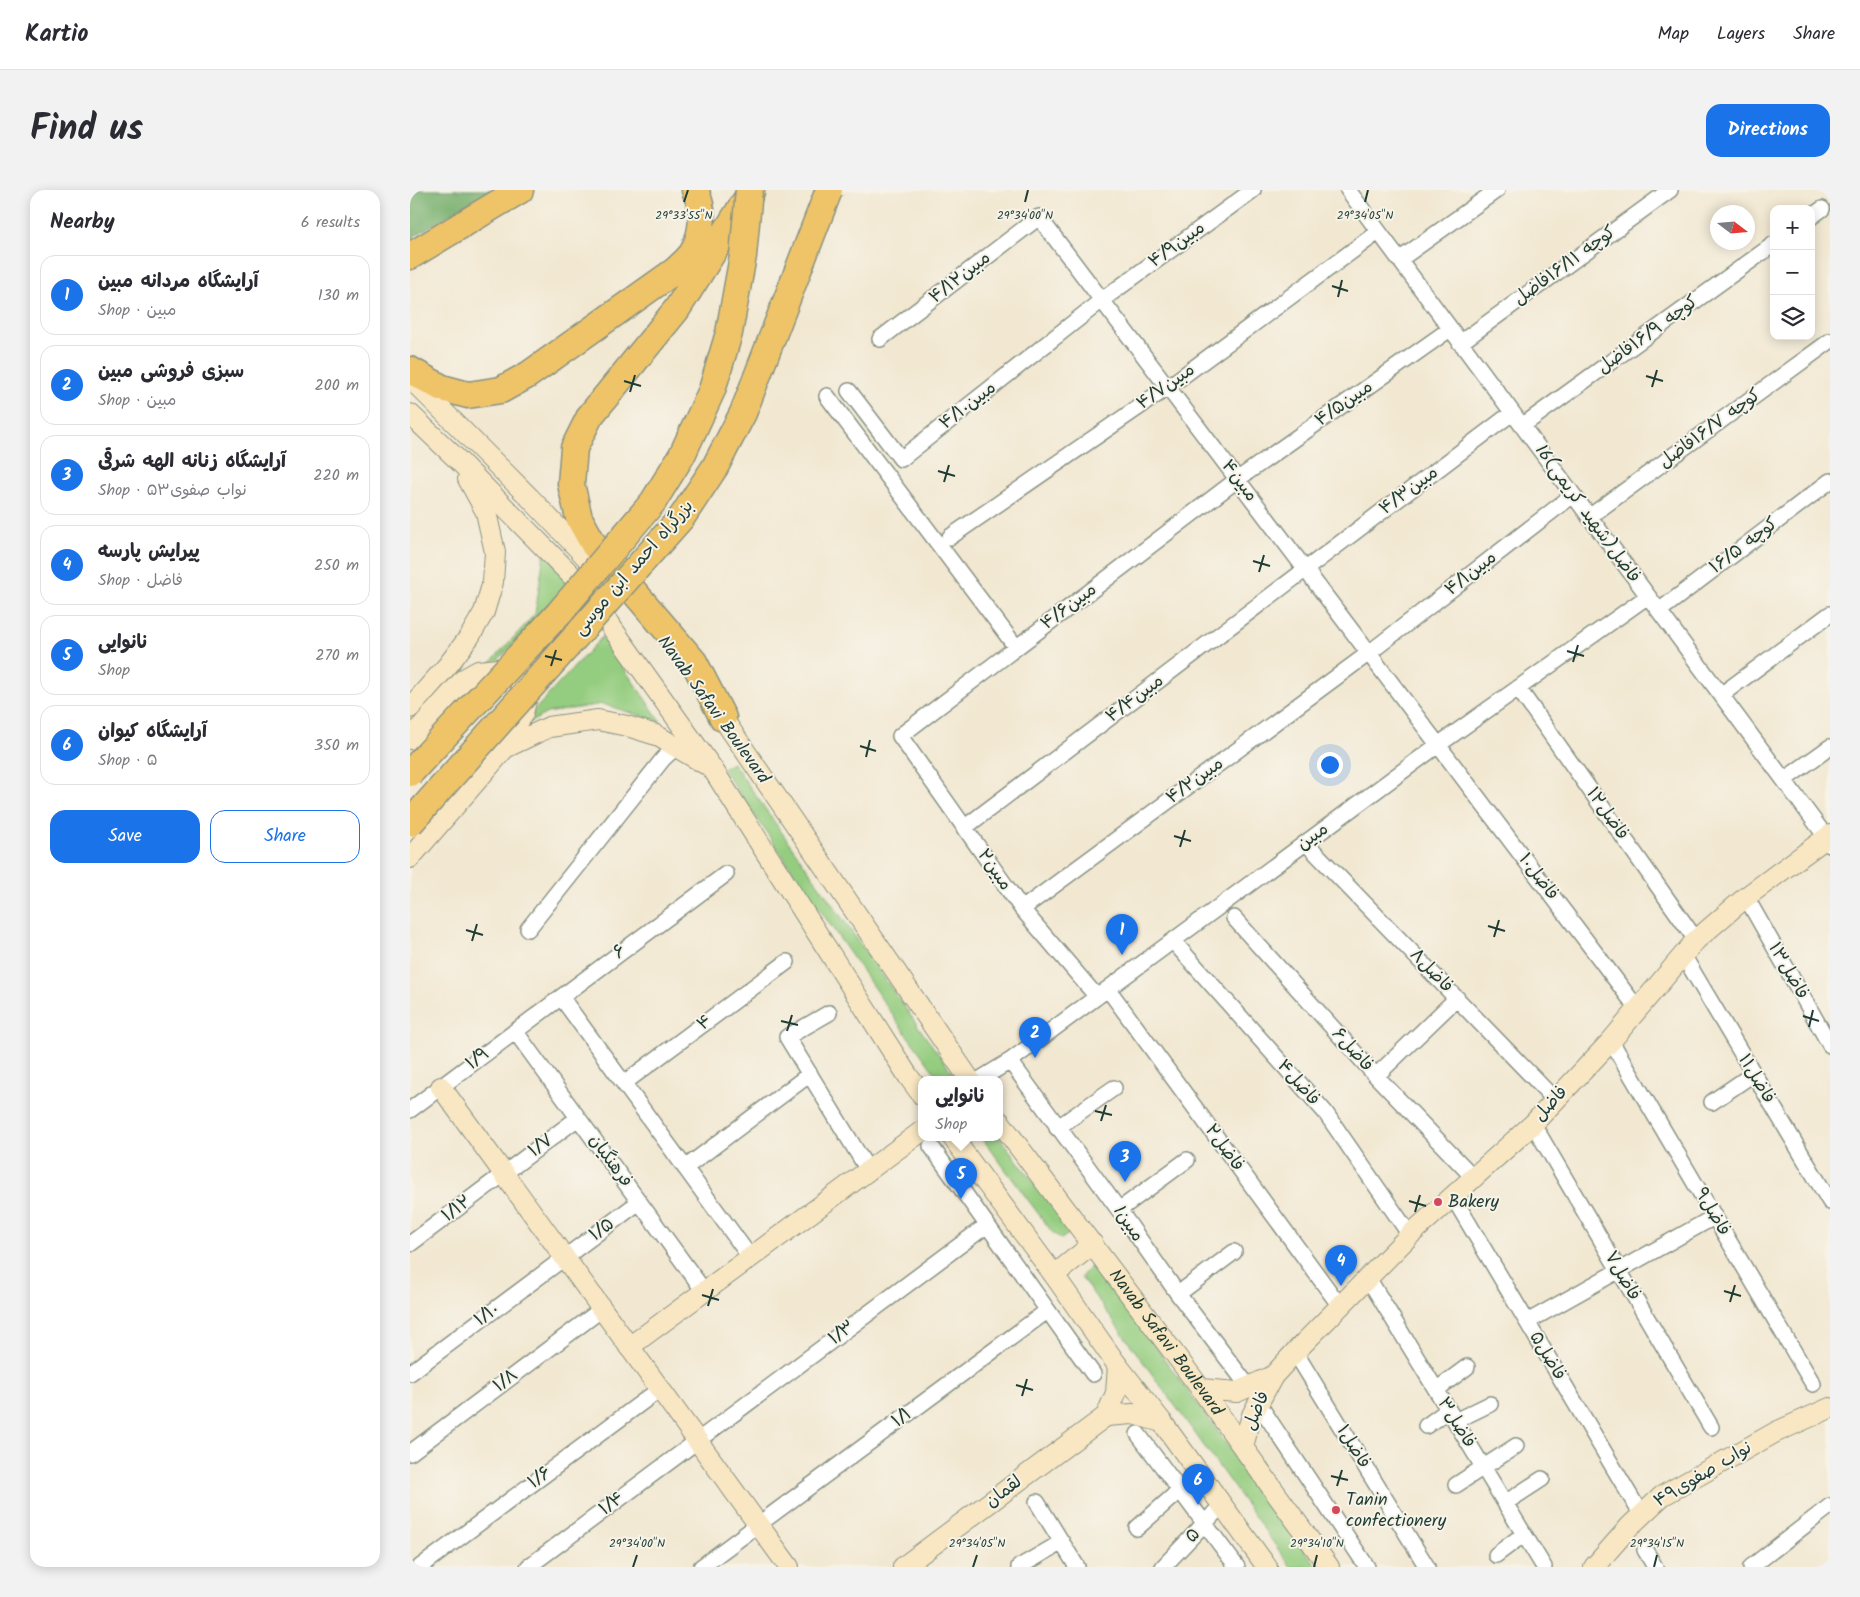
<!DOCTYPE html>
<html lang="en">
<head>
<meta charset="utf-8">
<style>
  body { margin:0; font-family:Kalam,"Playpen Sans Arabic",sans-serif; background:#f2f2f3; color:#2b2b33 }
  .controls { position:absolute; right:15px; top:15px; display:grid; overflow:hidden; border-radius:10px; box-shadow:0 2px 12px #0003 }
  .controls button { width:45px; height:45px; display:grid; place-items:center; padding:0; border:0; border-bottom:1px solid #e1e1e2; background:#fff; color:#2b2b33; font:25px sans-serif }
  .compass { position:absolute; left:1300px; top:15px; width:45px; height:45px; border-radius:50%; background:#fff; box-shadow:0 2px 12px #0003; rotate:106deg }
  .you { position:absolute; left:919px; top:574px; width:18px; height:18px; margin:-12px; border:4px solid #fff; border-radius:50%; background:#1a73e8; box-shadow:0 0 0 8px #1a73e833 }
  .badge { display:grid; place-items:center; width:32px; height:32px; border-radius:50%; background:#1a73e8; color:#fff; font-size:16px; font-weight:700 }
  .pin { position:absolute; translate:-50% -41px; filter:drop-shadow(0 1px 2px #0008) }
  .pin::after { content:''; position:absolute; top:26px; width:18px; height:15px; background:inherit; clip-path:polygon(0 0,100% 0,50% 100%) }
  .popup { position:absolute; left:508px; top:886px; width:85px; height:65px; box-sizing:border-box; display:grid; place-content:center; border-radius:10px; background:#fff; filter:drop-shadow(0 1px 4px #0005); font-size:16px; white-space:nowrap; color:#7c7c81 }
  .popup b { font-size:19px; color:#2b2b33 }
  .popup::after { content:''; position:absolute; left:50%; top:100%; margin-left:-10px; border:10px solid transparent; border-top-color:#fff }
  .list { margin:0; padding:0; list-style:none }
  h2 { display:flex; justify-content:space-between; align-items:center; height:65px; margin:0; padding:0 20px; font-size:21px }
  h2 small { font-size:16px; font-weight:400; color:#7c7c81 }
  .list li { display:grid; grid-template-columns:32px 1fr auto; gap:15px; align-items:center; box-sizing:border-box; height:80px; margin:0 10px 10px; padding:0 10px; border:1px solid #e1e1e2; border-radius:15px }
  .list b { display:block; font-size:19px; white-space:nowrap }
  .list p { margin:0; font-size:16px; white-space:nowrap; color:#7c7c81 }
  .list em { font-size:16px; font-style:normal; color:#7c7c81 }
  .actions { display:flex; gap:10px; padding:15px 20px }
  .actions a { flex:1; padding:11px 0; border:1px solid #1a73e8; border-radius:15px; text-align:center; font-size:18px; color:#1a73e8 }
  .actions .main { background:#1a73e8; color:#fff }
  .icon { flex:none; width:28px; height:28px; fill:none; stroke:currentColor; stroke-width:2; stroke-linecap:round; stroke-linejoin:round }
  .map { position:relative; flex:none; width:1420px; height:1377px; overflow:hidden; border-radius:15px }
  header { display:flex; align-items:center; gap:30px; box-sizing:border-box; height:70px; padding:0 25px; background:#fff; border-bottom:1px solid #e1e1e2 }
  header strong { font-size:24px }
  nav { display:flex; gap:28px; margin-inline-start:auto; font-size:18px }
  .intro { display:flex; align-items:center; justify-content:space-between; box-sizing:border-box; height:120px; padding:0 30px }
  h1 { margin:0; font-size:35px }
  .button { padding:12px 22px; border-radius:15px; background:#1a73e8; color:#fff; font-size:18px; font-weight:700 }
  main { display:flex; gap:30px; padding:0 30px }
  aside { flex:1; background:#fff; border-radius:15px; box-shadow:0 2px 12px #0003 }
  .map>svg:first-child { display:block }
  .green { fill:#95cd80; stroke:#5a855a }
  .forest { fill:#78b06e; stroke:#4c7651 }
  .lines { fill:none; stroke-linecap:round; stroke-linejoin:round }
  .street-casing { stroke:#889283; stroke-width:18 }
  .secondary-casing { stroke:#889283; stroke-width:22 }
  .highway-casing { stroke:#889283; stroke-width:29 }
  .street { stroke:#fff; stroke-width:15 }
  .secondary { stroke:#f9e7c3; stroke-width:20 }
  .highway { stroke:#efc469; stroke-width:26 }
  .highway-bridge-casing { stroke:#889283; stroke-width:29; stroke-linecap:butt }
  .highway-bridge { stroke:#efc469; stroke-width:26 }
  .ticks { fill:none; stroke:#1f3d34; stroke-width:2 }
  .poi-dot { fill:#d1495b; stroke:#f7f3e8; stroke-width:2 }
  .labels { text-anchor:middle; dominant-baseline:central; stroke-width:4; stroke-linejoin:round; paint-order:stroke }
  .street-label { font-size:18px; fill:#1f3d34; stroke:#f7f3e8 }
  .poi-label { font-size:18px; fill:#1f3d34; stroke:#f7f3e8; text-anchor:start }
  .ticks-label { font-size:12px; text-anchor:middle; fill:#1f3d34; stroke:#f7f3e8; stroke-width:4; stroke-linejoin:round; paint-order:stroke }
</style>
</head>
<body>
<header>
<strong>Kartio</strong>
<nav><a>Map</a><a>Layers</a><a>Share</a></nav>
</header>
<div class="intro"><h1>Find us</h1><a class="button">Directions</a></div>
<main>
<aside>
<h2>Nearby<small>6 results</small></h2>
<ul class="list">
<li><span class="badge">1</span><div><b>آرایشگاه مردانه مبین</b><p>Shop · مبین</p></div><em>130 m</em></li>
<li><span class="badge">2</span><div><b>سبزی فروشی مبین</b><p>Shop · مبین</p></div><em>200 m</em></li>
<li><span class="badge">3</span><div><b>آرایشگاه زنانه الهه شرقی</b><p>Shop · ۵۳نواب صفوی</p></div><em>220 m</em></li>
<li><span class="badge">4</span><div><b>پیرایش پارسه</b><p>Shop · فاضل</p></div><em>250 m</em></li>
<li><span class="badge">5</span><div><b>نانوایی</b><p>Shop</p></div><em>270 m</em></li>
<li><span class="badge">6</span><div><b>آرایشگاه کیوان</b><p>Shop · ۵</p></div><em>350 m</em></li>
</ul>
<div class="actions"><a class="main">Save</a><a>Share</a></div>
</aside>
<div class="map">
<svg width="1420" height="1377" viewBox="0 0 1420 1377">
  <rect width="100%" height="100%" fill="#f7f3e8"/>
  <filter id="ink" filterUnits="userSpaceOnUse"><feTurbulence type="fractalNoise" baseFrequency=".02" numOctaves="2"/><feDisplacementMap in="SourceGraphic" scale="10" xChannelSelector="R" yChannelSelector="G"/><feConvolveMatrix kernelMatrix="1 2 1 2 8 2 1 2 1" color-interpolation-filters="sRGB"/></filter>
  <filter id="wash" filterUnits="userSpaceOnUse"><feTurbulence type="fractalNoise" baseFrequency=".0096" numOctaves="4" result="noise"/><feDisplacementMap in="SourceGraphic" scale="20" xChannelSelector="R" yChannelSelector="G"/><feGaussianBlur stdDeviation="1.12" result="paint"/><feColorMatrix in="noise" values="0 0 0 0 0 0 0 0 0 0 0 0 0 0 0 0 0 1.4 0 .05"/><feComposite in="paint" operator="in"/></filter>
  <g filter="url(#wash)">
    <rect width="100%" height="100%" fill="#f2e8d2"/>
    <path class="green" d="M135 358 157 393 133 423 0 562 125 424Z
      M192 447 251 532 192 514 137 523 106 540Z
      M323 573 515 846 548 890H530L486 830 312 578Z
      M572 948H590L652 1029 660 1043 651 1049 642 1042Z
      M684 1073 907 1377H881L761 1210 671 1087Z"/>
    <path class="forest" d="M0 0H80L0 49Z"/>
  </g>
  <g filter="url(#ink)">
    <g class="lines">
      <defs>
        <path id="street" d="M938 0 1416 647 1420 655
          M1401 27 1412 19
          M989 70 1087 0
          M470 149 629 27 1227 818
          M1050 153 1260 0
          M439 201 491 269 692 110 843 0
          M417 206 606 457
          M1112 236 1364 54
          M1179 327 1420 151
          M540 347 758 197 968 42
          M1249 421 1420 291
          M1108 498 1286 750
          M1311 505 1420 424
          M1374 590 1420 557
          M554 638 1102 223
          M896 653 1145 910
          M1336 707 1420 855
          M612 719 959 463 1163 305
          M824 728 966 886 1064 988
          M118 739 253 569 266 557
          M763 751 915 922 1000 1045
          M1273 765 1420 1012
          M698 799 930 1116
          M151 807 340 1067
          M687 807 612 719 490 546 828 289 1040 139
          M419 823 377 847 458 980
          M105 841 294 1101
          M1201 851 1403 1194
          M600 871 709 1020 768 1104 838 1196
          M966 886 1047 808
          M569 890 600 871 1028 555 1238 406
          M214 893 377 772
          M1302 912 1343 884
          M0 920 316 684
          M1123 934 1301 1237
          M647 938 704 898
          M521 956 683 1184
          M275 978 400 884
          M1043 1007 1231 1324
          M709 1020 777 970
          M0 1054 168 928
          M958 1088 1134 1377
          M768 1104 824 1062
          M1117 1132 1304 1027
          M885 1162 1017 1377
          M0 1183 229 1012
          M1026 1200 1057 1177
          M848 1213 957 1377
          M1045 1231 1080 1214
          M1016 1236 1038 1220
          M728 1244 827 1377
          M0 1263 192 1119
          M1046 1295 1106 1256
          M627 1312 667 1377
          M1095 1313 1132 1289
          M727 1338 770 1300
          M1235 1360 1245 1377
          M1086 1365 1114 1344
          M10 1377 250 1199
          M118 1377 577 1035
          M291 1377 637 1121
          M609 1377 652 1352
          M753 1377 812 1315
          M1341 1377 1420 1316"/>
        <g id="secondary">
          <path d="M0 188 120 308 196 388"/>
          <path d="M0 224 48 270 172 396 302 578 498 886 512 905"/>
          <path d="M305 517 560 890"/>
          <path d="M0 518 38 475 60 446 74 422 83 392 85 362 76 322 58 289"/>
          <path d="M0 549 54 489 68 481 88 479 102 485 108 490 114 498 116 511 113 523 95 558"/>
          <path d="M0 668 95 558 139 537 188 530 217 536 246 545 295 574"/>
          <path d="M31 897 379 1377"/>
          <path id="s1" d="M590 932 791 1199 919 1377"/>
          <path d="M543 948 644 1085 708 1176 752 1232 857 1377"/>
          <path d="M644 1085 683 1054"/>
          <path d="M219 1157 512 941"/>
          <path d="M791 1199 827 1202 863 1186"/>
          <path d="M696 1226 723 1224 752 1232"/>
          <path d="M833 1256 842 1225 863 1186 885 1162 1000 1045 1123 934 1201 851 1286 750 1336 707 1420 645"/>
          <path d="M493 1377 696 1226 706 1203 708 1176"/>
          <path d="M1184 1377 1220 1336 1252 1306 1366 1242 1420 1218"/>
        </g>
        <path id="highway" d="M0 66 110 0
          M0 180 32 198 58 205 91 200 118 185 266 80C272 74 281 67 284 60 294 40 294 19 285 0
          M313 528 284 472 184 355 169 328 161 294 164 258 180 226 267 119 341 2"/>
      </defs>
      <use href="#street" class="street-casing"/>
      <use href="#secondary" class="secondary-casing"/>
      <use href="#highway" class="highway-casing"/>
      <use href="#street" class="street"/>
      <use href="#secondary" class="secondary"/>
      <use href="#highway" class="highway"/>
      <defs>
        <path id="highway-bridge" d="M0 583 149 423 243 312 272 265 302 200 319 143 333 66 339 0
          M0 633 272 327 305 277 333 223 419 0"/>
      </defs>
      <use href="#highway-bridge" class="highway-bridge-casing"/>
      <use href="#highway-bridge" class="highway-bridge"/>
    </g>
  </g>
  <path class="ticks" d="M274 12 278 0M615 12 618 0M955 12 958 0M922 96 938 101M928 107 932 90M1236 186 1253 191M214 191 231 196M1242 197 1247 180M220 202 225 185M528 281 545 286M534 292 539 275M843 371 860 376M849 382 854 365M1157 461 1174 466M135 466 152 470M1163 472 1168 455M141 476 146 460M450 556 466 561M456 567 460 550M764 646 781 651M770 657 775 640M1078 736 1095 741M56 740 73 745M1084 747 1089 730M62 751 67 734M1393 826 1409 831M371 831 388 835M1399 837 1403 820M377 841 382 825M685 921 702 925M691 931 696 915M999 1011 1016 1016M1005 1022 1010 1005M1314 1101 1331 1106M292 1105 309 1110M1320 1112 1325 1095M298 1116 303 1099M606 1195 623 1200M612 1206 617 1189M921 1286 938 1290M927 1296 932 1280M223 1377 227 1365M563 1377 567 1365M904 1377 907 1365M1244 1377 1247 1365"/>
  <g class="poi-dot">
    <circle cx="1028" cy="1012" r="5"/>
    <circle cx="926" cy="1320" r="5"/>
  </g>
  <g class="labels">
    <g class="street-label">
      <text transform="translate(767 55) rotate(-36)">۴/۹مبین</text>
      <text transform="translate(1155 76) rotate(-36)">کوچه ۱۶/۱۱فاضل</text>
      <text transform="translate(550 88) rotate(-38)">۴/۱۲مبین</text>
      <text transform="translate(1238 145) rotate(-36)">کوچه ۱۶/۹فاضل</text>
      <text transform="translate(756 197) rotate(-35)">۴/۷مبین</text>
      <text transform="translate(934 214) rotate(-35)">۴/۵مبین</text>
      <text transform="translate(558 216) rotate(-38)">۴/۱۰مبین</text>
      <text transform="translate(1300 239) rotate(-36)">کوچه ۱۶/۷فاضل</text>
      <text transform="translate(829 291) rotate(53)">۴مبین</text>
      <text transform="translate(999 301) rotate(-37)">۴/۳مبین</text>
      <text transform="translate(1177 324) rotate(54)">16فاضل(شهید کریمی)</text>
      <text transform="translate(1334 356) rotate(-37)">کوچه ۱۶/۵</text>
      <text transform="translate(224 378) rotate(-49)">بزرگراه احمد ابن موسی</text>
      <text transform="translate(1061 384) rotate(-38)">۴/۱مبین</text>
      <text transform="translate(659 417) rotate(-37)">۴/۶مبین</text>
      <text transform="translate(725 509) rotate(-37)">۴/۴مبین</text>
      <text transform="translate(303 520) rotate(54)">Navab Safavi Boulevard</text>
      <text transform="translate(785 591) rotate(-36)">۴/۲مبین</text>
      <text transform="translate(1197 624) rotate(55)">۱۲فاضل</text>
      <text transform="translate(903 647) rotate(-36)">مبین</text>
      <text transform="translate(584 680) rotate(55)">۲مبین</text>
      <text transform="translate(1128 687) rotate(53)">۱۰فاضل</text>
      <text transform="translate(210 762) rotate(-37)">۶</text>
      <text transform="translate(1021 781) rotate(46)">۸فاضل</text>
      <text transform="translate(1378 781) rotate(60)">۱۳فاضل</text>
      <text transform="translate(295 833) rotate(-37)">۴</text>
      <text transform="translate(942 860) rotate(48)">۶فاضل</text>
      <text transform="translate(68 869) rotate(-37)">۱/۹</text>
      <text transform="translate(1346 889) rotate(59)">۱۱فاضل</text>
      <text transform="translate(888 893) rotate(49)">۴فاضل</text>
      <text transform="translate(1141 914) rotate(-47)">فاضل</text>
      <text transform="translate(131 956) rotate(-37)">۱/۷</text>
      <text transform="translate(814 958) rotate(54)">۲فاضل</text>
      <text transform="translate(200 971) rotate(54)">فرهنگیان</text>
      <text transform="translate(47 1019) rotate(-37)">۱/۱۲</text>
      <text transform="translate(1302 1022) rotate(60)">۹فاضل</text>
      <text transform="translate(718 1034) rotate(55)">1مبین</text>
      <text transform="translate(192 1040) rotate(-37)">۱/۵</text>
      <text transform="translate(1212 1086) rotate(60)">۷فاضل</text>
      <text transform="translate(77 1125) rotate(-37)">۱/۱۰</text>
      <text transform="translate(432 1143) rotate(-37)">۱/۳</text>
      <text stroke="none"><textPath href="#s1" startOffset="276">Navab Safavi Boulevard</textPath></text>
      <text transform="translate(1137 1166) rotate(59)">۵فاضل</text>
      <text transform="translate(96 1191) rotate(-37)">۱/۸</text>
      <text transform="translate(847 1221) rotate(-67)">فاضل</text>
      <text transform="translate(492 1228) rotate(-37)">۱/۱</text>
      <text transform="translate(1046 1233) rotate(58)">۳فاضل</text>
      <text transform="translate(943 1257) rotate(58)">۱فاضل</text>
      <text transform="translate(1293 1285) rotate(-31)">۴۹نواب صفوی</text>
      <text transform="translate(130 1288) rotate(-36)">۱/۶</text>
      <text transform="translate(594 1302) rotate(-37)">لقمان</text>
      <text transform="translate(202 1314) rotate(-37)">۱/۴</text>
      <text transform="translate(783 1346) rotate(-46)">۵</text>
    </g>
    <g class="poi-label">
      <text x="1038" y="1012">Bakery</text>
      <text x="936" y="1310">Tanin<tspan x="936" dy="21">confectionery</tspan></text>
    </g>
  </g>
  <g class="ticks-label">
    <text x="274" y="29">29°33'55"N</text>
    <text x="615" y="29">29°34'00"N</text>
    <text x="955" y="29">29°34'05"N</text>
    <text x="227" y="1357">29°34'00"N</text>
    <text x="567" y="1357">29°34'05"N</text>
    <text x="907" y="1357">29°34'10"N</text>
    <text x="1247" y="1357">29°34'15"N</text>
  </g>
</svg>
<div class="controls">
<button>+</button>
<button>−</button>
<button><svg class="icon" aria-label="layers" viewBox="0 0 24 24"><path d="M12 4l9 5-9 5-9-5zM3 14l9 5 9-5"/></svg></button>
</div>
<svg class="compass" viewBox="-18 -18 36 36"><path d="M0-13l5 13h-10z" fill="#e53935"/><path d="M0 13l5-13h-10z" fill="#7c7c81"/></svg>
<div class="you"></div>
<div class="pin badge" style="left:712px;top:765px">1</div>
<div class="pin badge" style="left:625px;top:868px">2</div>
<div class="pin badge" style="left:715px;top:992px">3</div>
<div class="pin badge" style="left:931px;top:1096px">4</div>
<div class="pin badge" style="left:551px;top:1009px">5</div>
<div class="popup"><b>نانوایی</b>Shop</div>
<div class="pin badge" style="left:788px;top:1315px">6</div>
</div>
</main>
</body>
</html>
